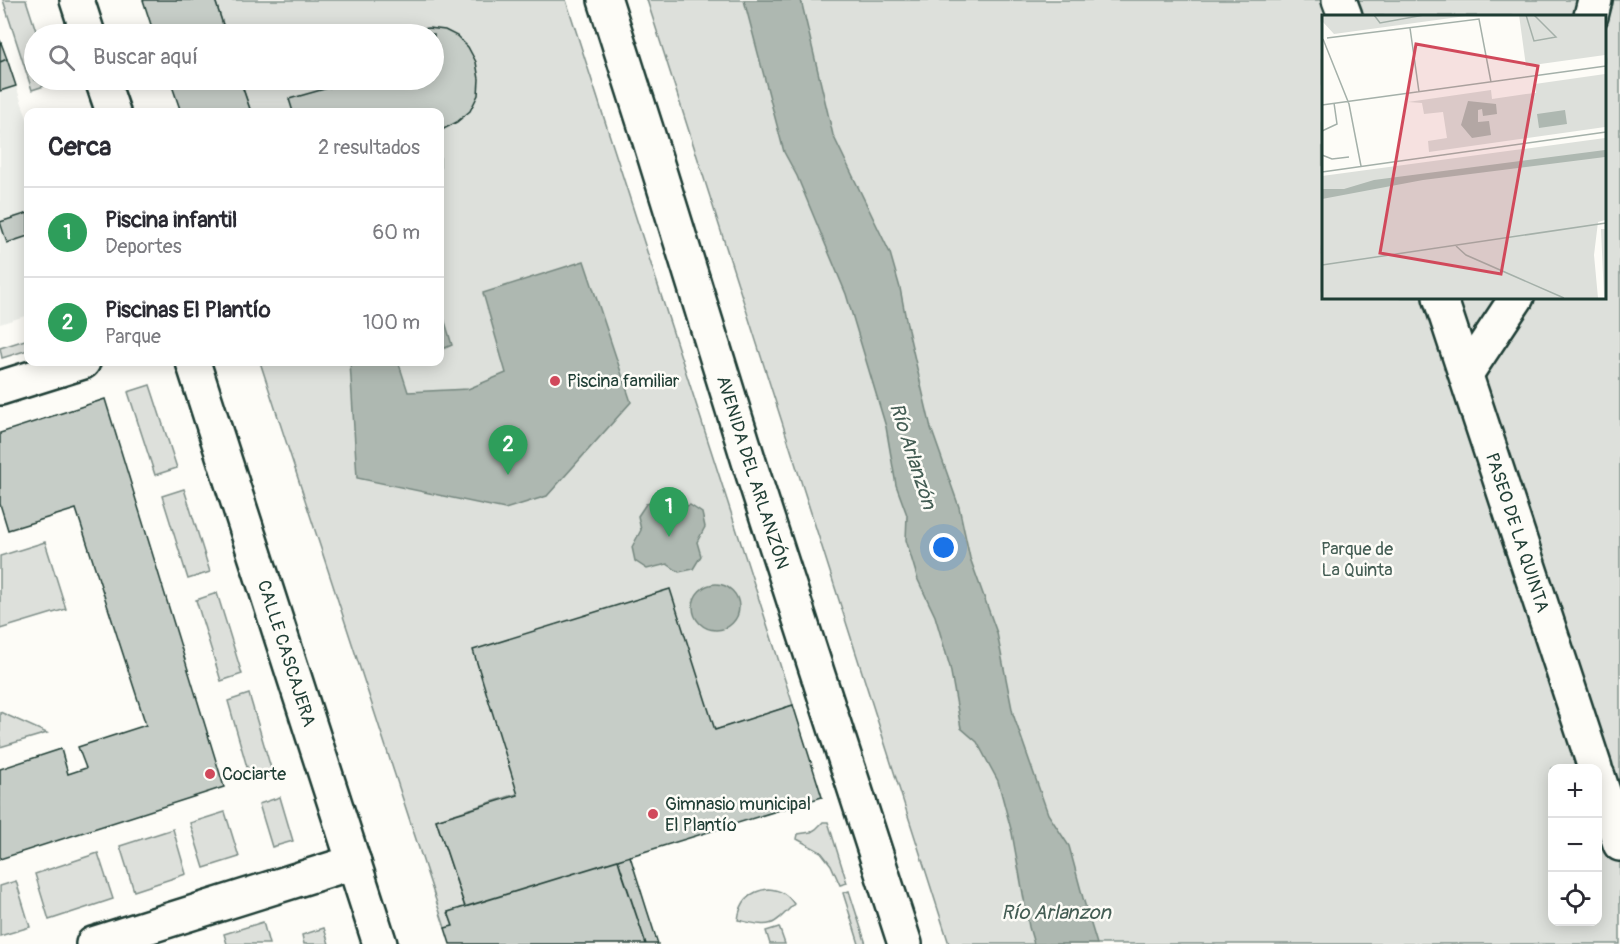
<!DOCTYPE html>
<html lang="es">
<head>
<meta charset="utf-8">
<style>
  body { margin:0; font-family:Pangolin,sans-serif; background:#f2f2f3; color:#2b2b33 }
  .controls { position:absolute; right:18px; bottom:18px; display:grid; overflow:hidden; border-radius:12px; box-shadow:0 3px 15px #0003 }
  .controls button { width:54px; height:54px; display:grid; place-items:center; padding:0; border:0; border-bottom:2px solid #e1e1e2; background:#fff; color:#2b2b33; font:30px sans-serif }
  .you { position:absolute; left:944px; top:548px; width:21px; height:21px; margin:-15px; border:4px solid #fff; border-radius:50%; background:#1a73e8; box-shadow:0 0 0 9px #1a73e833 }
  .badge { display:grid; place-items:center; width:39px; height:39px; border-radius:50%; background:#7c3aed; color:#fff; font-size:20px; font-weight:700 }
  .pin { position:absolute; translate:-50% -50px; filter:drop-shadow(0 2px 3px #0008) }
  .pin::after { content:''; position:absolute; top:32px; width:21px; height:18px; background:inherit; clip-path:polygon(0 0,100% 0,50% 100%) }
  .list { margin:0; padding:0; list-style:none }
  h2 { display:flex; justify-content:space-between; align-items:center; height:78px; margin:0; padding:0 24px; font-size:26px }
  h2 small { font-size:20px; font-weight:400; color:#7c7c81 }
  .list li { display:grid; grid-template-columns:39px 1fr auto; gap:18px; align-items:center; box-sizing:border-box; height:90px; padding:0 24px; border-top:2px solid #e1e1e2 }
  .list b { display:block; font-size:22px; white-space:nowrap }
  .list p { margin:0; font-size:20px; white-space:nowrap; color:#7c7c81 }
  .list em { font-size:20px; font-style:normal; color:#7c7c81 }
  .icon { flex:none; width:33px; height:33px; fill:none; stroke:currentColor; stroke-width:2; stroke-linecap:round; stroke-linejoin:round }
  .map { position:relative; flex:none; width:1620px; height:944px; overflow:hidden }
  .search { position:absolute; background:#fff; box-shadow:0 3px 15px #0003; left:24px; top:24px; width:420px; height:66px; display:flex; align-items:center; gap:15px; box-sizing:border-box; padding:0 21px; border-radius:33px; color:#7c7c81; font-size:22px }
  .panel { position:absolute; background:#fff; box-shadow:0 3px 15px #0003; left:24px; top:108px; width:420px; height:258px; border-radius:12px }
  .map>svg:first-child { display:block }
  .built { fill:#eceee9 }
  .green { fill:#dde0db; stroke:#7e8e88; stroke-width:1.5; fill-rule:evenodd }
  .water { fill:#aeb8b1; stroke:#75877f; stroke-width:1.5 }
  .building { fill:#c6cdc7; stroke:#1f3d34; stroke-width:1.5 }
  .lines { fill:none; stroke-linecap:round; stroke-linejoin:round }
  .minor-casing { stroke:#1f3d34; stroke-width:38 }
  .minor { stroke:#fdfcf7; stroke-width:33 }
  .poi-dot { fill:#d1495b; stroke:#fdfcf7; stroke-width:2 }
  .labels { text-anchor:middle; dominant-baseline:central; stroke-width:5; stroke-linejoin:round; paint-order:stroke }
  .poi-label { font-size:18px; fill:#1f3d34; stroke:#fdfcf7; text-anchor:start }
  .street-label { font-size:18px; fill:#1f3d34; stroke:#fdfcf7 }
  .park-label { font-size:18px; fill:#455e55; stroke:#fdfcf7 }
  .water-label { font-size:20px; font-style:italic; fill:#435c53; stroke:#fdfcf7 }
  .inset-road { fill:none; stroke:#a4b0a9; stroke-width:1.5 }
  .view { fill:#d1495b; fill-opacity:0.15; stroke:#d1495b; stroke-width:3 }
  .inset-edge { fill:none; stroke:#1f3d34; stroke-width:3 }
</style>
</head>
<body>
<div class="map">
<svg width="1620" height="944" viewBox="0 0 1620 944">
  <rect width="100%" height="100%" fill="#fdfcf7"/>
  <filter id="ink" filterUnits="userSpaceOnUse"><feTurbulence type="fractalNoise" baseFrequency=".0167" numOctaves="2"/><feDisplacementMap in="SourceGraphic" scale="12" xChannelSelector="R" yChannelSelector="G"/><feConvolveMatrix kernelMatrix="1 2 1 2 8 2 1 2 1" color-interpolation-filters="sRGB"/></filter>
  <g filter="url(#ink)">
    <path class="built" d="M16 86 28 121V315L0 324V91Z"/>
    <path class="green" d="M3 0H26L37 34H34V80H52L53 83 32 90Z
      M215 0H566L793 705 436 820 465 907 448 912 453 926 445 928 260 362H440V112H251L240 80H434V34H226Z
      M647 0H1620V944H949ZM1323 16H1604V297H1323ZM1552 768H1598V922H1552Z
      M28 339V350L2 358 0 348Z
      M150 385 177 468 155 475 128 392Z
      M184 489 210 572 188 579 162 496Z
      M45 542 66 609 0 629V556Z
      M217 593 242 674 221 681 196 600Z
      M249 694 273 775 251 781 228 701Z
      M0 712 47 733 0 747Z
      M280 797 293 841 272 847 259 804Z
      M225 812 239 857 204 868 190 823Z
      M823 822H828L829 825 847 883 840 885 831 865 821 852 797 839 798 834 811 832 816 829Z
      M173 829 186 874 134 891 120 846Z
      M98 853 113 899 49 920 35 874Z
      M16 881 30 927 0 936V886Z
      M768 889C781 890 787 894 794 904 770 929 771 927 738 920 740 902 749 891 768 889Z
      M849 891 866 944H859L843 893Z
      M263 922 269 944H227L224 934Z
      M779 927 785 944H770L766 931Z
      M324 928 329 944H304L302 935Z"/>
    <path class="water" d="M744 0H801L833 135 890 253 900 288 908 330 931 428 959 507 970 558 997 633 1013 714 1048 814 1069 846 1083 898 1097 944H1034L1029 927 1012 833 998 781 977 742 961 728 950 667 935 616 918 580 906 540 907 515 896 485 886 427 846 294 797 176 784 152Z
      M584 261 631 402 547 496 505 509 357 478 350 362H405L399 364 408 392 468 389 506 373 483 293Z
      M440 305 452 345 440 350Z
      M660 501 672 509 690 505 702 513 705 527 697 542 701 556 693 569 679 572 667 564 647 569 635 561 632 547 641 530 638 516 646 504Z
      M693 607a23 23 0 1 1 46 0a23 23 0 1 1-46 0Z"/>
    <path class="building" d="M143 0H215L226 34H154Z
      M429 28 445 30 457 36 468 47 476 62 479 79 478 95 470 111 457 122 440 131V112H413V111L409 112H293L289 99 356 80H434V34H399L413 30Z
      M0 40 7 59 0 62Z
      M7 59 16 86 0 91V62Z
      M170 80H240L251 112H181Z
      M28 213V236L7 243 0 222Z
      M105 399 224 787 0 859V769L61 749 68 774 86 768 78 747 146 725 76 509 8 530 0 504V433Z
      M670 589 715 730 793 705 822 797 465 907 436 820 518 795 473 650Z
      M630 856 647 910 658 944H646L621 870 618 860Z
      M618 860 646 944H450L445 928 453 926 448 912Z"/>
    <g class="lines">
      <defs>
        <g id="minor">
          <path d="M77 0 88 34"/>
          <path id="s1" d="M605 0 648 135 750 465 905 944"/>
          <path d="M1339 0 1345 16"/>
          <path d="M1591 16 1595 0"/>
          <path d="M102 80 113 112"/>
          <path id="s2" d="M1440 297 1595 768"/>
          <path id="s3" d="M193 362 380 944"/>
          <path d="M1466 374 1517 297"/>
          <path d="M0 388 83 362"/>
          <path d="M1598 776 1620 844"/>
          <path d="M93 944 354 862"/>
        </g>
      </defs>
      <use href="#minor" class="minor-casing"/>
      <use href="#minor" class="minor"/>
    </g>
  </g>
  <g class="poi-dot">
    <circle cx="555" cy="381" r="6"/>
    <circle cx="210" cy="774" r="6"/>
    <circle cx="653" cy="814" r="6"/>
  </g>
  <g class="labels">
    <g class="poi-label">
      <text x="567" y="381">Piscina familiar</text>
      <text x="222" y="774">Cociarte</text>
      <text x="665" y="804">Gimnasio municipal<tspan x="665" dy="21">El Plantío</tspan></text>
    </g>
    <g class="street-label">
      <text stroke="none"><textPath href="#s1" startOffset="495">AVENIDA DEL ARLANZÓN</textPath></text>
      <text stroke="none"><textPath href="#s2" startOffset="248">PASEO DE LA QUINTA</textPath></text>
      <text stroke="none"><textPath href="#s3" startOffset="306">CALLE CASCAJERA</textPath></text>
    </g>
    <g class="park-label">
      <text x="1357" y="549">Parque de<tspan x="1357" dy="21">La Quinta</tspan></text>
    </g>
    <g class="water-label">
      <text transform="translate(913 456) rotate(72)">Río Arlanzón</text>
      <text x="1056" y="912">Río Arlanzon</text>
    </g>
  </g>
  <g transform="translate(1322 15)">
    <rect width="284" height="284" fill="#fdfcf7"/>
    <path d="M0 0H151L12 19 0 6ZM197 0H283V40L204 51ZM283 59V112L198 124 107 137 106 126 125 123 121 97 102 99 100 88 86 87 169 75 170 84 204 79 214 78 213 69ZM283 123V205L276 207 272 240 276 283H0V161ZM279 214H283V283H282Z" fill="#dde0db"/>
    <path d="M146 86 174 89 175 99 161 101 160 94 156 95V107L167 106 169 120 150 123 139 110ZM243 95 245 109 217 113 215 99ZM283 135V142L101 165 0 184V174H22L52 165Z" fill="#aeb8b1"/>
    <path class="inset-road" d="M52 0 58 8 102 0M204 0 212 26 234 22 212 0M88 13 97 77M5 23 157 4 169 67M1 24 27 89 39 151M0 90 284 51M0 116 15 109 12 88M0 140 10 144 27 142M0 157 284 117M134 231 144 240 242 283M0 250 284 208"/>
    <path class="view" d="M94 29 216 51 179 259 58 238Z"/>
    <rect width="284" height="284" class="inset-edge"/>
  </g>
</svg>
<div class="controls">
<button>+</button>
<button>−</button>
<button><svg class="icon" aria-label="locate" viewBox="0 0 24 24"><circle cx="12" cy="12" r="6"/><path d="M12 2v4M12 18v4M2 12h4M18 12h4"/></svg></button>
</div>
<div class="you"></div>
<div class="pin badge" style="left:669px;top:537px;background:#2e9e5b">1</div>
<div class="pin badge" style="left:508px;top:475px;background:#2e9e5b">2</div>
<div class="search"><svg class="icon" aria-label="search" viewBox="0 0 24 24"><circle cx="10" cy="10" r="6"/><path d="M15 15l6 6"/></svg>Buscar aquí</div>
<section class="panel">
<h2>Cerca<small>2 resultados</small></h2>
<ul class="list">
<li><span class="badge" style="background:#2e9e5b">1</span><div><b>Piscina infantil</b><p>Deportes</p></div><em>60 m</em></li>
<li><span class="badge" style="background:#2e9e5b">2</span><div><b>Piscinas El Plantío</b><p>Parque</p></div><em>100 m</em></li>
</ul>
</section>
</div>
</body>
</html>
